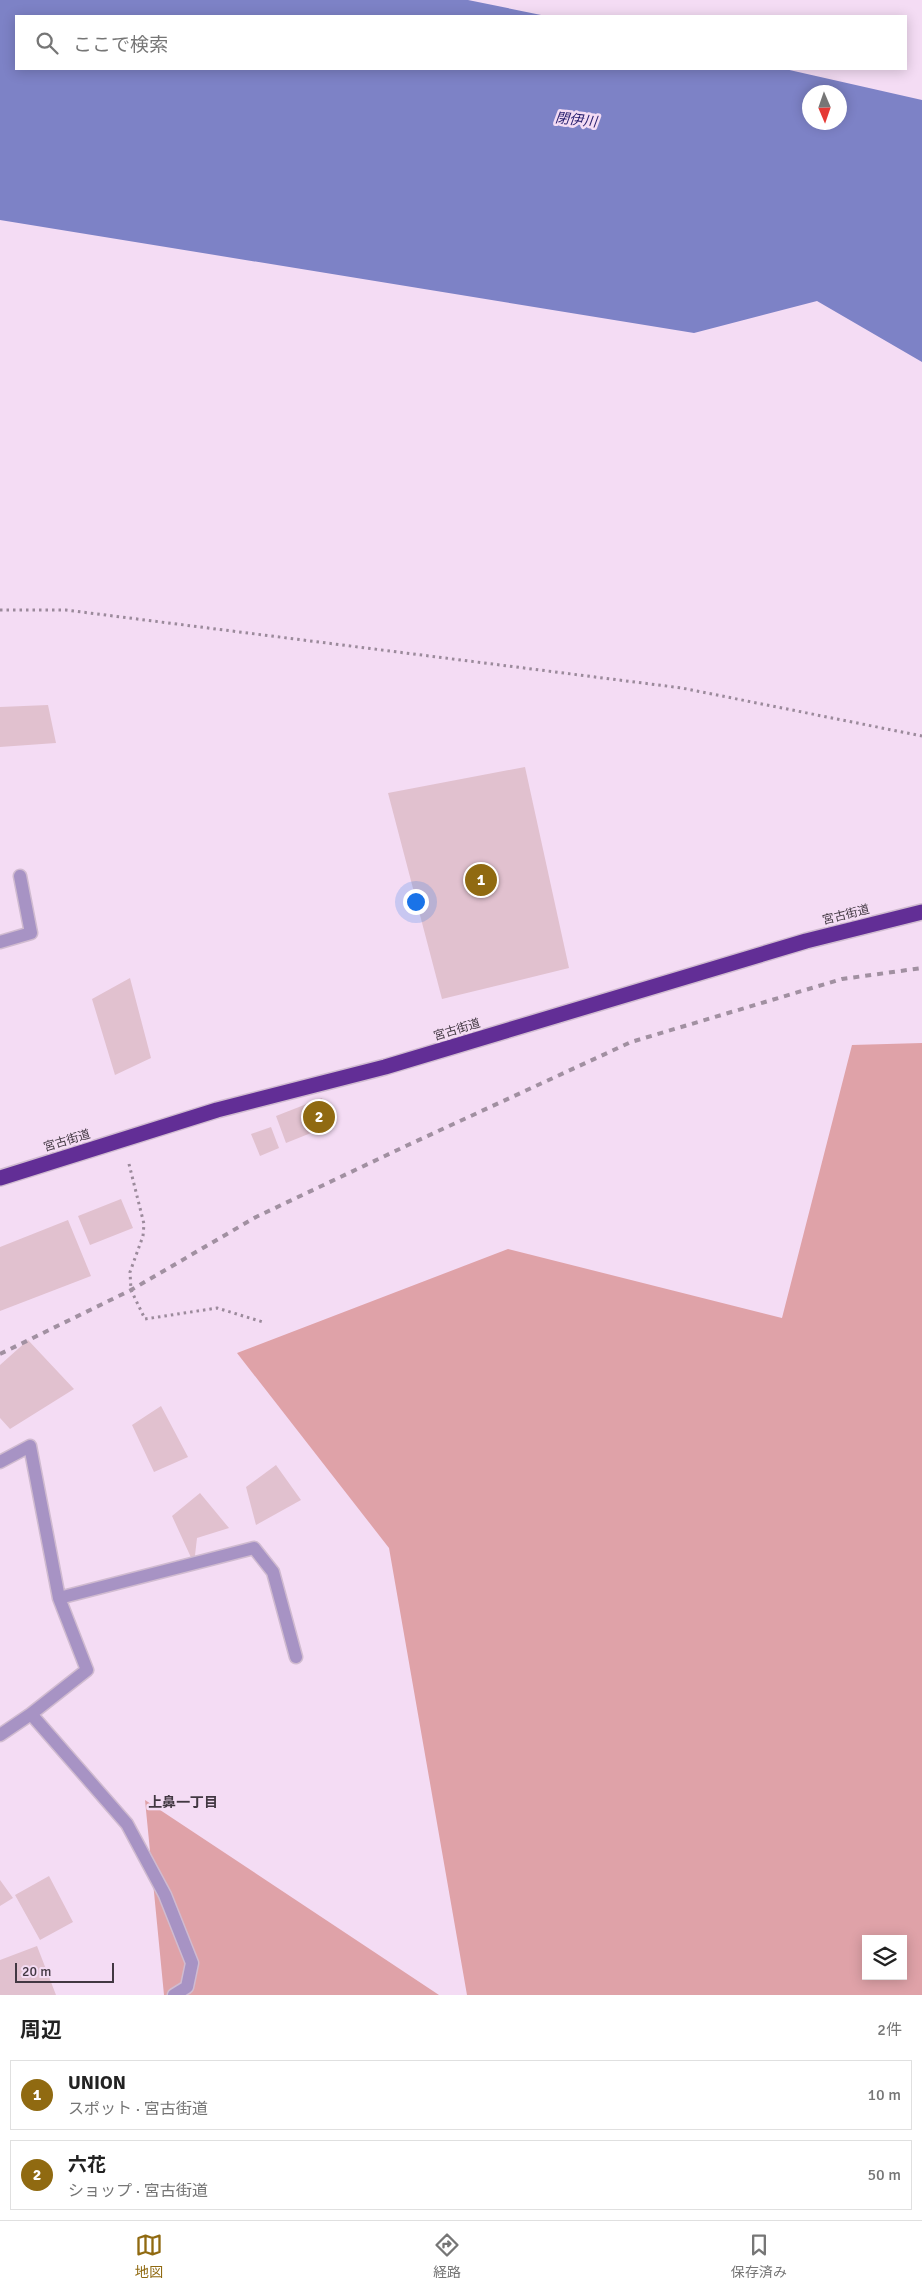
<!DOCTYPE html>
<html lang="ja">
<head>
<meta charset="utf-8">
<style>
  body { margin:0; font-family:Signika,"Noto Sans JP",sans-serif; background:#f6f6f6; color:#222 }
  .controls { position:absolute; right:15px; bottom:15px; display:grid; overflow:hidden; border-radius:0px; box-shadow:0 2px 12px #0003 }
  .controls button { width:45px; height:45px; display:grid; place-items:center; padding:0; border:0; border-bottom:1px solid #e0e0e0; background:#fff; color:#222; font:25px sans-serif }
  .compass { position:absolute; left:802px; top:85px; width:45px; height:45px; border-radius:50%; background:#fff; box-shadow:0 2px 12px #0003; rotate:178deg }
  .scale { position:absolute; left:15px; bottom:12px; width:99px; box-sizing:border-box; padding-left:5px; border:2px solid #423842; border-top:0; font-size:14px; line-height:18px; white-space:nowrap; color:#423842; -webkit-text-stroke:4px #f4dcf4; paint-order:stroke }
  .you { position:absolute; left:415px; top:901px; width:18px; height:18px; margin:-12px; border:4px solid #fff; border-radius:50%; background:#1a73e8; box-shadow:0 0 0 8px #1a73e833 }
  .badge { display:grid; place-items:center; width:32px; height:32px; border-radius:50%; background:#906a11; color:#fff; font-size:16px; font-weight:700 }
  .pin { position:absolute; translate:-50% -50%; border:2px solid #fff; box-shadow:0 1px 5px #0006 }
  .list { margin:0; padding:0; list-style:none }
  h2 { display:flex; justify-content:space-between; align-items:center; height:65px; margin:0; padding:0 20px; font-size:21px }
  h2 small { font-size:16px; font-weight:400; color:#767676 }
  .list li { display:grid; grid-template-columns:32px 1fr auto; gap:15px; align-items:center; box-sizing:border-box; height:70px; margin:0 10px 10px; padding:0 10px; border:1px solid #e0e0e0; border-radius:0px }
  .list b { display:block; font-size:19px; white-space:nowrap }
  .list p { margin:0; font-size:16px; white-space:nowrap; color:#767676 }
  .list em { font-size:16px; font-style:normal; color:#767676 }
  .icon { flex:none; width:28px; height:28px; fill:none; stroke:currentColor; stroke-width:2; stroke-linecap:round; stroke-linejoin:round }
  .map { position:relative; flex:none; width:922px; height:1995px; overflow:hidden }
  .search { position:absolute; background:#fff; box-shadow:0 2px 12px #0003; left:15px; right:15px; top:15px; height:55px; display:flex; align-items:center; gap:12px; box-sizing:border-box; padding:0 18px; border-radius:0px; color:#767676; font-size:19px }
  .sheet { height:225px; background:#fff }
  nav { display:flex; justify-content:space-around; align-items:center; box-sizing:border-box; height:70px; border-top:1px solid #e0e0e0; background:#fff; font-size:14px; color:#767676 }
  nav a { display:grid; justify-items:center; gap:2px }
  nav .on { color:#906a11 }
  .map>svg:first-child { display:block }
  .green { fill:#dfa2a8; fill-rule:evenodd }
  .water { fill:#7d82c6; fill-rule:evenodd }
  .building { fill:#e1c1cf }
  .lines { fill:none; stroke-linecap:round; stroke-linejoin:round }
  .lane-casing { stroke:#d0bbd0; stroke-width:15 }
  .street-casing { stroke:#d0bbd0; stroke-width:15 }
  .highway-casing { stroke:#d0bbd0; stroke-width:18 }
  .path { stroke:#9b8a9b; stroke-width:3; stroke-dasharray:2.5 4; stroke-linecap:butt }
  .lane { stroke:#a793c4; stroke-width:12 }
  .street { stroke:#a793c4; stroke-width:12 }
  .highway { stroke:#622e96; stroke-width:15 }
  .rail { stroke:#a190a1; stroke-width:4; stroke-dasharray:6 6; stroke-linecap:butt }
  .labels { text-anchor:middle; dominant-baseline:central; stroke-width:5; stroke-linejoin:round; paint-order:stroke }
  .street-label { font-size:12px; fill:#423842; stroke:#f4dcf4 }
  .water-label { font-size:14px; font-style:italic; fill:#251d6d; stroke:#f4dcf4 }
  .neighbourhood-label { font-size:14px; font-weight:bold; fill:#423842; stroke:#f4dcf4 }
</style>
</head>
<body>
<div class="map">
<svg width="922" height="1995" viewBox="0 0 922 1995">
  <rect width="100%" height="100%" fill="#f4dcf4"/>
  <path class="green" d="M922 1043V1995H467L389 1548 237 1353 508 1249 782 1318 852 1045ZM866 1939H903V1976H866Z
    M145 1800 439 1995H164Z"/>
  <path class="water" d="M0 0H468L546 16H16V69H785L922 100V362L817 301 694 333 0 220ZM810 92H840V122H810Z"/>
  <path class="building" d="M48 705 56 743 0 747V707Z
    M525 767 569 968 442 999 388 793Z
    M130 978 151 1058 115 1075 92 999Z
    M322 1098 331 1125 286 1143 276 1116Z
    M271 1127 279 1148 260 1156 251 1134Z
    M121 1199 133 1228 90 1245 78 1216Z
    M68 1220 91 1276 0 1311V1247Z
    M28 1340 74 1389 10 1429 0 1418V1365Z
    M161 1406 188 1457 154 1472 132 1425Z
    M276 1465 301 1500 256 1525 246 1487Z
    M200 1493 229 1528 197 1538 194 1564 172 1516Z
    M49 1876 73 1922 40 1940 15 1895Z
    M0 1880 13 1898 0 1906Z
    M37 1946 56 1995H0V1960Z"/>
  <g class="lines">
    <defs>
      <path id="lane" d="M0 942 31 933 20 876"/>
      <path id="street" d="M0 1462 30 1446 59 1598 87 1670 31 1714 0 1735
        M59 1598 254 1548 273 1572 296 1657
        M31 1714 127 1824 165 1895 192 1963 187 1987 174 1995"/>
      <path id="highway" d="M0 1178 217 1110 385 1067 806 941 922 912"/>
    </defs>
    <use href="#lane" class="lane-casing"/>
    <use href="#street" class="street-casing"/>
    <use href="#highway" class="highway-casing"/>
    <path class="path" d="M0 610H66L682 688 922 736
      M129 1164 144 1224 143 1236 130 1272 131 1290 145 1319 217 1308 263 1322"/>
    <use href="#lane" class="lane"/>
    <use href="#street" class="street"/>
    <use href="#highway" class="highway"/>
    <path class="rail" d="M0 1354 131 1290 256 1217 408 1145 631 1042 842 979 922 968"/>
  </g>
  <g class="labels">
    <g class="street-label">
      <text transform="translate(846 915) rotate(-14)">宮古街道</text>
      <text transform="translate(457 1030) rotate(-17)">宮古街道</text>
      <text transform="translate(67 1141) rotate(-17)">宮古街道</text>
    </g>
    <g class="water-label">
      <text transform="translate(576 120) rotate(6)">閉伊川</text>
    </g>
    <g class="neighbourhood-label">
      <text x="183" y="1802">上鼻一丁目</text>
    </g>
  </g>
</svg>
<div class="controls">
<button><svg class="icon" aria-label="layers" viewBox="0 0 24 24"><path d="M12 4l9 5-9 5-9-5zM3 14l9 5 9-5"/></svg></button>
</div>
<svg class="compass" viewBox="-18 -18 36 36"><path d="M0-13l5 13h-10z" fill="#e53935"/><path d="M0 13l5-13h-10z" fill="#767676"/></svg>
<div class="scale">20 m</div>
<div class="you"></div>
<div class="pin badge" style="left:481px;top:880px">1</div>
<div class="pin badge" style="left:319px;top:1117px">2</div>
<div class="search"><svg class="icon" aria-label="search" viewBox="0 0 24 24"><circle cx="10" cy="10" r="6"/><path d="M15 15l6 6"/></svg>ここで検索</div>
</div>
<section class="sheet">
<h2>周辺<small>2件</small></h2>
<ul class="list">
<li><span class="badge">1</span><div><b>UNION</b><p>スポット · 宮古街道</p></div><em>10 m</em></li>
<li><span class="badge">2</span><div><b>六花</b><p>ショップ · 宮古街道</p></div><em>50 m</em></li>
</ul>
</section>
<nav>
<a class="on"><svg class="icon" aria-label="map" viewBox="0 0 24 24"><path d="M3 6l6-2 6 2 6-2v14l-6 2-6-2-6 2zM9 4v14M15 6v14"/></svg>地図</a>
<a><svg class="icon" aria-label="directions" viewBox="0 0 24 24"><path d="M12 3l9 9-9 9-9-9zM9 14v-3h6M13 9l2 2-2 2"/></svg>経路</a>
<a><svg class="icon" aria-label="saved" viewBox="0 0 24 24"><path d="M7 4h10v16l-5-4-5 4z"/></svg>保存済み</a>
</nav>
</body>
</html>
